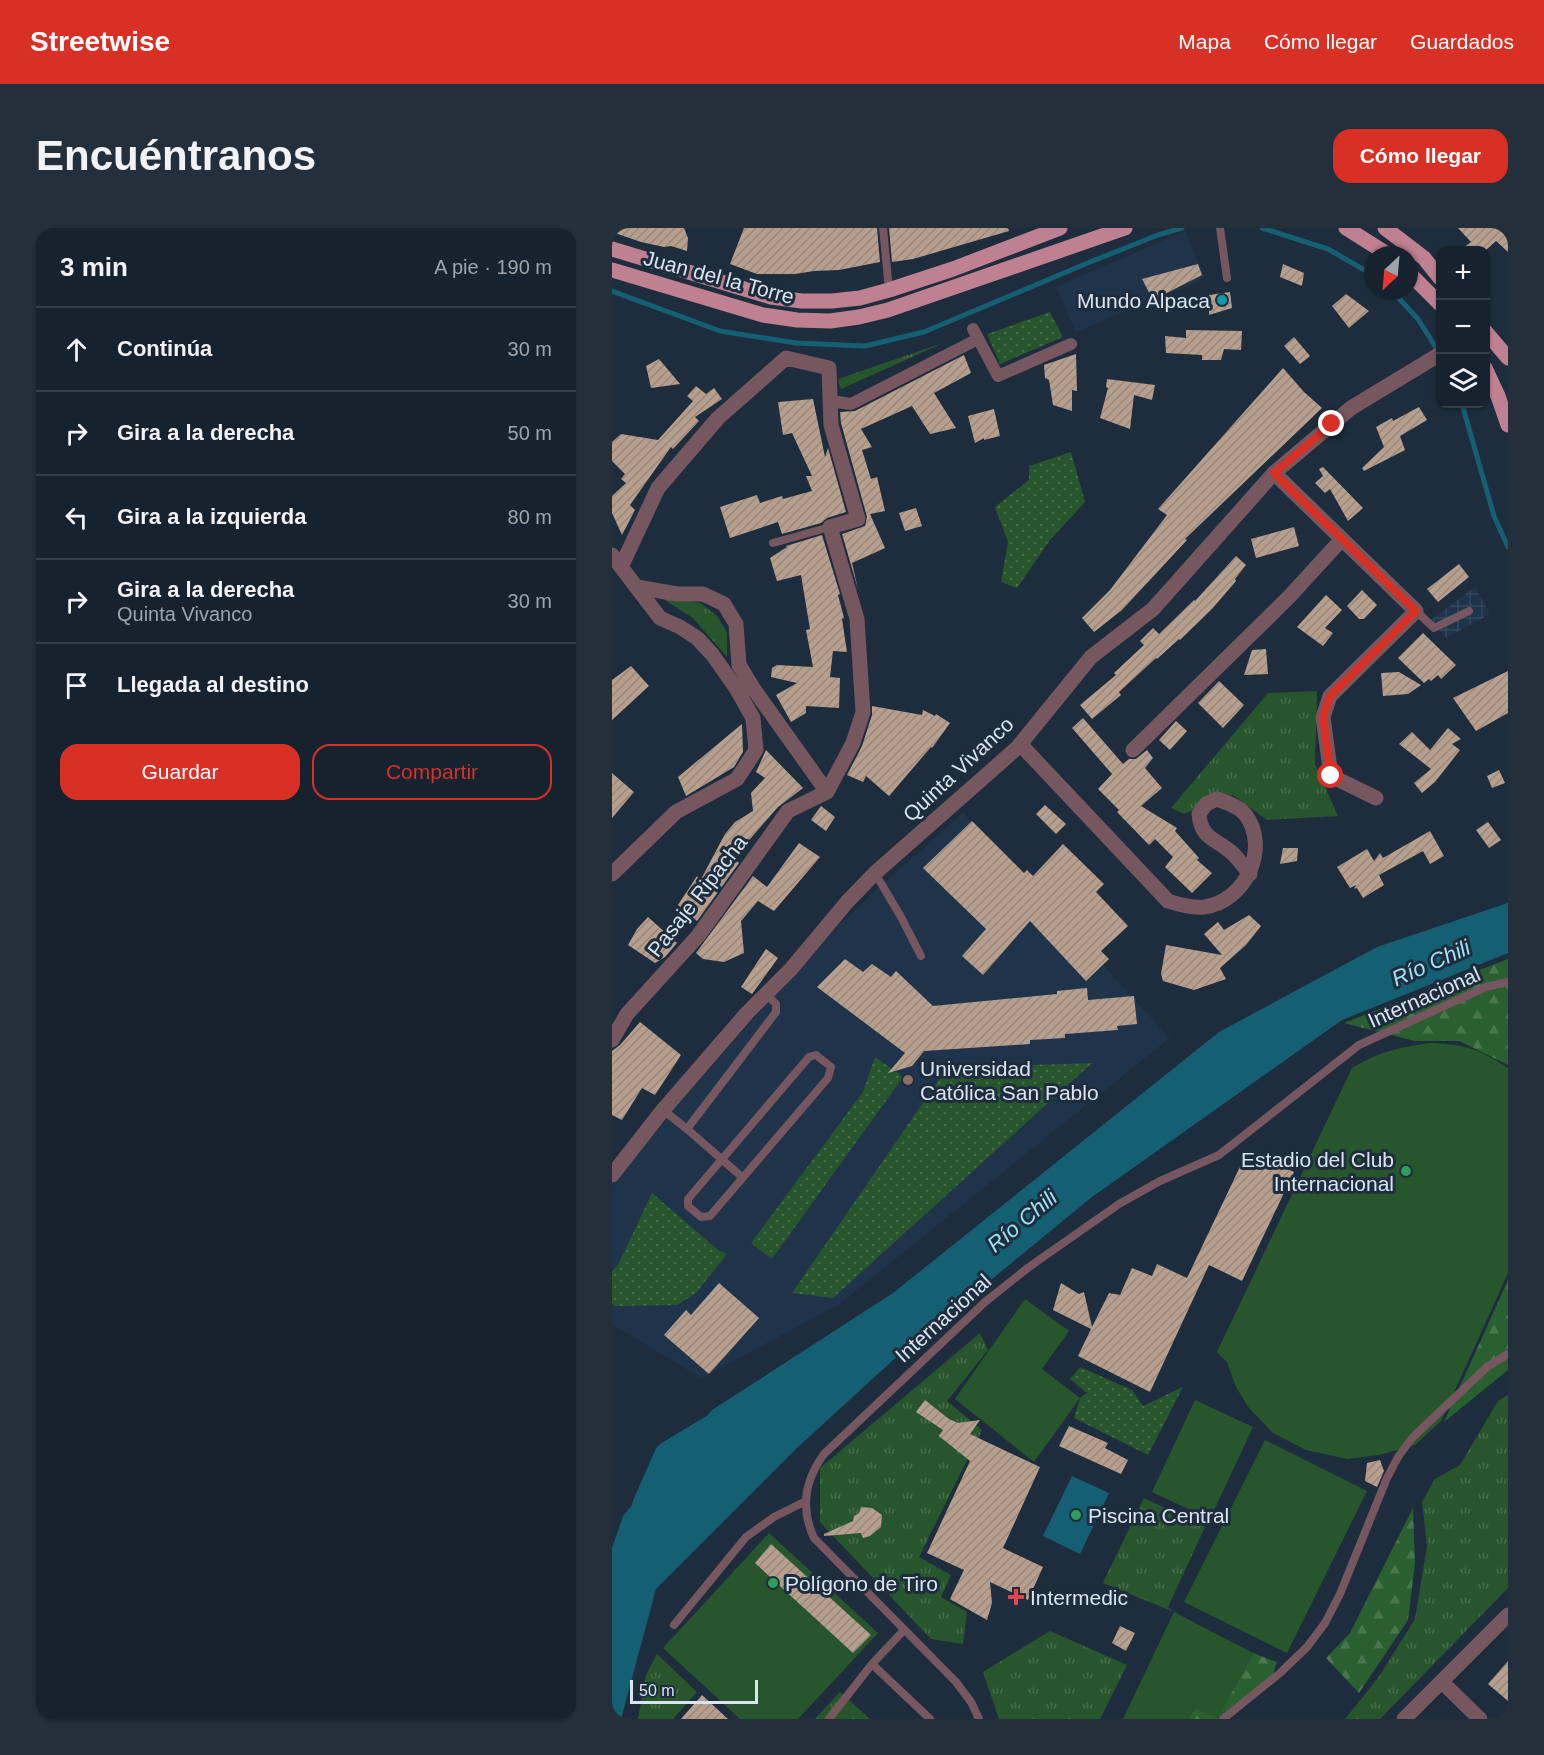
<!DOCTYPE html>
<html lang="es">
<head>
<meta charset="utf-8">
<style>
  body { margin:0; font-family:Arial,sans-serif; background:#232f3a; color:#f1f3f6 }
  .controls { position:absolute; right:18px; top:18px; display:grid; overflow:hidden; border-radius:12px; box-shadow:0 2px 4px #0004 }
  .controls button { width:54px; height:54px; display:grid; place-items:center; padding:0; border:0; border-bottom:2px solid #353f4a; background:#16222e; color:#f1f3f6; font:30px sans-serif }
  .compass { position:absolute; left:752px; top:18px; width:54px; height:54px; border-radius:50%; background:#16222e; box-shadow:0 2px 4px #0004; rotate:206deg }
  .scale { position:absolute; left:18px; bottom:15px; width:128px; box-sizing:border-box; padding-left:6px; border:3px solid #d9e4ef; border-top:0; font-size:16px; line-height:21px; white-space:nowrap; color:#d9e4ef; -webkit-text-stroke:4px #1d2d3d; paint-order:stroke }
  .stop { position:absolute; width:18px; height:18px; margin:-14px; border:4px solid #d93025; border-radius:50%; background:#fff }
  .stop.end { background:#d93025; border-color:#fff; box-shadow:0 2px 6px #0008 }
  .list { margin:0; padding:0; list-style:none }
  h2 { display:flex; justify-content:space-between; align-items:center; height:78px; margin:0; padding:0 24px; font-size:26px }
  h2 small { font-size:20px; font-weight:400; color:#9ea4aa }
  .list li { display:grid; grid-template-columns:39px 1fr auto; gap:18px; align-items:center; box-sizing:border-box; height:84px; padding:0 24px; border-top:2px solid #353f4a }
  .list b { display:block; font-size:22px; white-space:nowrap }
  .list p { margin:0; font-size:20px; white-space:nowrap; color:#9ea4aa }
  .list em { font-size:20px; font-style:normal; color:#9ea4aa }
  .actions { display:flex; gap:12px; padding:18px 24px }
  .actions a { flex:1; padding:14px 0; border:2px solid #d93025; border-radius:18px; text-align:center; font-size:21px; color:#d93025 }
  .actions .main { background:#d93025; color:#fff }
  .icon { flex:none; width:33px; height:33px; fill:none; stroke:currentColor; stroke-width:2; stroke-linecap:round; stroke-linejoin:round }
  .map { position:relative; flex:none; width:896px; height:1491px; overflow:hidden; border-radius:18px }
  header { display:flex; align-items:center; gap:36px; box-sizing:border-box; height:84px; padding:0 30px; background:#d93025; color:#fff }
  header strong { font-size:28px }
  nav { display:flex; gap:33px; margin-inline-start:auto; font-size:21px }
  .intro { display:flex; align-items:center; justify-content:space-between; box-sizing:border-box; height:144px; padding:0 36px }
  h1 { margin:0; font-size:42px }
  .button { padding:15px 27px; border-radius:18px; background:#d93025; color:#fff; font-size:21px; font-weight:700 }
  main { display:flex; gap:36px; padding:0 36px }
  aside { flex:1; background:#16222e; border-radius:18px; box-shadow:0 2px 4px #0004 }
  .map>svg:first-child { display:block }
  .industrial { fill:url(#industrial-grid) }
  .built { fill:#1f344a }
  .grass { fill:url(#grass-dots) }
  .forest { fill:url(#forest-firs) }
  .park { fill:url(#park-tufts) }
  .pitch { fill:#28562c }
  .water { fill:#155f73 }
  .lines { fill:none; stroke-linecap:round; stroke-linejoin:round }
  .stream { stroke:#155f73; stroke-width:5 }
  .river { stroke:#155f73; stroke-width:30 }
  .building { fill:url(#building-hatch) }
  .service { stroke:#76575f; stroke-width:8 }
  .pedestrian { stroke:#76575f; stroke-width:12 }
  .minor { stroke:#76575f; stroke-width:15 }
  .tertiary { stroke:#76575f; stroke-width:15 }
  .primary { stroke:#bf8191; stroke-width:15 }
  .route { stroke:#d93025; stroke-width:8 }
  .culture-dot { fill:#0f9aa8; stroke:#1d2d3d; stroke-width:2 }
  .education-dot { fill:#8d6e63; stroke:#1d2d3d; stroke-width:2 }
  .leisure-dot { fill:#2e9e5b; stroke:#1d2d3d; stroke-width:2 }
  .health-dot { fill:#e0444e; stroke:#1d2d3d; stroke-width:2 }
  .labels { text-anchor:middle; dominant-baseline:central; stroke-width:6; stroke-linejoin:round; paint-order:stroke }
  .street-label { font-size:21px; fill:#d9e4ef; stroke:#1d2d3d }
  .poi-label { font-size:21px; fill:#d9e4ef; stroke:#1d2d3d; text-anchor:start }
  .water-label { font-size:22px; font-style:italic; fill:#9de1f8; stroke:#1d2d3d }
</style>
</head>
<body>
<header>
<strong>Streetwise</strong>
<nav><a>Mapa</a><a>Cómo llegar</a><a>Guardados</a></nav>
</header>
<div class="intro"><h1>Encuéntranos</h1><a class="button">Cómo llegar</a></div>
<main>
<aside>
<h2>3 min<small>A pie · 190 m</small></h2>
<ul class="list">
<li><svg class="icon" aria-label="ahead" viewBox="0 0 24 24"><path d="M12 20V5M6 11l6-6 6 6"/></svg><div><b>Continúa</b></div><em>30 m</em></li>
<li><svg class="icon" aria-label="right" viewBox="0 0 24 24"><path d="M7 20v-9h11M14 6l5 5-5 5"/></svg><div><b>Gira a la derecha</b></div><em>50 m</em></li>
<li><svg class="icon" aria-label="left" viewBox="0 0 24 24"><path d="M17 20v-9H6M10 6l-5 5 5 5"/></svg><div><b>Gira a la izquierda</b></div><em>80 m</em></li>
<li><svg class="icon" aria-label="right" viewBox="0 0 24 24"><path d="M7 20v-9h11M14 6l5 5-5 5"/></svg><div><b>Gira a la derecha</b><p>Quinta Vivanco</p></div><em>30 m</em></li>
<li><svg class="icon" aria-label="arrive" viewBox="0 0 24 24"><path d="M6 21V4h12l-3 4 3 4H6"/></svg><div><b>Llegada al destino</b></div></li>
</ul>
<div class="actions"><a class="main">Guardar</a><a>Compartir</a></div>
</aside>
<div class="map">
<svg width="896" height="1491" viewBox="0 0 896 1491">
  <defs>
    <pattern id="industrial-grid" width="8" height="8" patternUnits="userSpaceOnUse" patternTransform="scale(1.5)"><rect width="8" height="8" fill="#1f344a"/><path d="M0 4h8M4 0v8" fill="none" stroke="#34485c"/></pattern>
    <pattern id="grass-dots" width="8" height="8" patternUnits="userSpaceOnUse" patternTransform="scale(1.5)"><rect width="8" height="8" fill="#28562c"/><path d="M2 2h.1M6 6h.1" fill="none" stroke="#476e4b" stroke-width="1.8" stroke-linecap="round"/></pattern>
    <pattern id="forest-firs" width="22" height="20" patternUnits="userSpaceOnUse" patternTransform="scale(1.5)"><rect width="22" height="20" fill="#2a5f2f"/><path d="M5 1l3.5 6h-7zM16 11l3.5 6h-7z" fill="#48764d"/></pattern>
    <pattern id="park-tufts" width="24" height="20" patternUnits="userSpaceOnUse" patternTransform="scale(1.5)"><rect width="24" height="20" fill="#28562c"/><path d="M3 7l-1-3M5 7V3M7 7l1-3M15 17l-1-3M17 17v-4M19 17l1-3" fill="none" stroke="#476e4b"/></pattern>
    <pattern id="building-hatch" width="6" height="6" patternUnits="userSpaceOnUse" patternTransform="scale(1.5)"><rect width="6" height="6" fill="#b79f8e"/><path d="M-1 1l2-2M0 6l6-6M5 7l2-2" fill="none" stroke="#9a887c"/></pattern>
  </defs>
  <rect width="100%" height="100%" fill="#1d2d3d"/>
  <path class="industrial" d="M863 359 878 386 834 410 819 392Z"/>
  <path class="built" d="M573 3 593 50 464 104 444 59Z
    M351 585 558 810 226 1077 89 1150 0 1096V958L50 894 204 720 266 660Z"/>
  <path class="grass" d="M438 84 451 109 388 136 375 106Z
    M459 224 473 274 438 312 405 360 389 354 396 314 383 279 417 252V238Z
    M263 829 291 849 160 1031 139 1015 251 864Z
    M480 835 221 1070 180 1065 335 840Z
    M40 965 106 1022 115 1026 84 1065 65 1077 3 1078 0 1076V1043L6 1037Z
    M468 1139 520 1162 531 1178 571 1159 536 1227 462 1190 468 1170 475 1165 458 1151Z"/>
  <path class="forest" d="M896 731V837L847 813H803L732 795Z
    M896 1052V1142L832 1194Z
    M801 1280 803 1335 796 1392 747 1465 714 1430 738 1405Z
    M641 1425 665 1434 661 1446 606 1491H576L583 1480 606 1489Z"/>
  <path class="park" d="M331 115 229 161 226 151Z
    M51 371 89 375 106 389 115 405V429L81 390Z
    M705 463 703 536 726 588 655 592 621 567 572 586 559 580 656 465Z
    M368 1105 376 1122 335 1173 370 1202 307 1329 339 1347 329 1369 355 1384 351 1416 319 1411 208 1294V1240Z
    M896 1167V1360L768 1491H733L766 1450 803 1391 815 1318 810 1274 823 1251 848 1237 886 1173Z
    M532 1270 593 1299 556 1379 562 1384 491 1355Z
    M438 1403 515 1437 488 1491H387L371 1444Z
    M45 1426 85 1464 61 1491H26L34 1447Z
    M228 1464 258 1491H203Z"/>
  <path class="pitch" d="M820 815C856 817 866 821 896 840V1045L829 1193 803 1217 767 1227 735 1231 694 1222 661 1205 637 1180 624 1159 615 1134 605 1124 740 840C766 824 790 818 820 815Z
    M413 1071 457 1103 430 1141 468 1170 422 1234 343 1171Z
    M583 1172 641 1199 598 1291 540 1264Z
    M653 1212 755 1263 675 1425 572 1374Z
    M157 1305 266 1405 186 1491H128L51 1420Z
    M562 1384 641 1425 606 1490 583 1480 576 1491H511Z"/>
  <path class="water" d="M896 675V725L730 792 480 969 280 1133 185 1220 44 1361 9 1491H0V1320L11 1288 100 1182 281 1065 607 804 765 719Z
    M460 1248 497 1265 468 1326 431 1308Z"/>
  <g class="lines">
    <path class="stream" d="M650 0 716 21 761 47
      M0 63 108 103 184 115 253 118 312 104 478 34 546 7 570 0
      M780 63 806 91 828 126
      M850 176 882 288 896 319"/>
    <path class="river" d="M35 1278 57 1228 100 1202"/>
  </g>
  <path class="building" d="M0 0H72L76 10 75 23 59 18 52 19 29 14 0 4Z
    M132 0H265L268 34 227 42 202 43 183 46H145L118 36Z
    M277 0H396L397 3 301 31 280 34Z
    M846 0H896V24L884 13 874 22H848L859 14Z
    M586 36 590 47 541 72 530 51Z
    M671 36 692 45 690 58 668 49Z
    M618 64 620 80 597 87V67Z
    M734 66 757 83 737 100 720 78Z
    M574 102 630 103 629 122 612 121 609 132H590V127L554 125 553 108 574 110Z
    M682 109 698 128 688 136 672 118Z
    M464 126 465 163 460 162V183L441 177 437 152 433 150 432 137Z
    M352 127 359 145 322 165 344 200 318 206 300 178 249 201 260 219 250 222 259 251 265 249 273 283 258 286 273 320 240 335 246 361 230 306 253 298 255 289 229 195 228 184 243 183Z
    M47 131 68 156 39 160 34 138Z
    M671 140 692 164 710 180 573 311 575 312 510 382 482 404 470 390 498 362 555 287 546 281Z
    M495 151 543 157 540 172 522 167 518 201 488 190 496 160 494 159Z
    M84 158 94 166 102 160 110 171 83 189 87 193 61 221 59 219 18 277 23 282 10 307 0 285V268L14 255 9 251 13 246 0 233V214L9 206 46 212 81 173 75 168Z
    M201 171 213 229 216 220 234 284 215 290 209 295 170 306 166 294 118 310 108 279 145 267 148 275 170 268 171 271 200 263 194 248H200L180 205 171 207 166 174Z
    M807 179 815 192 788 208 793 222 752 243 750 240 772 219 764 199 780 190 781 193Z
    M382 181 388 208 372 212V210L363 215 356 188Z
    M711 239 751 280 736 293 718 261 713 265 703 255 711 248 707 241Z
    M304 280 310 298 293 303 287 285Z
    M682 299 687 318 644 330 639 311Z
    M210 307 228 366 226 367 232 390 230 391 235 424 221 423 218 449 228 450 227 480 194 478V485L179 494 164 467 185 455 159 449 160 440 165 437 201 439 194 402 198 401 189 347 165 353 158 330 175 319 174 318Z
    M624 328 634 337 623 351 624 353 600 381 568 412 567 411 545 431 544 430 507 464 509 467 480 491 468 477 504 447 502 445 532 417 528 413 541 400 547 406 582 372 583 373Z
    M847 336 857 349 826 374 815 361Z
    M750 362 765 377 752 391H747L735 378Z
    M714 367 730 382 713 400 721 405 711 418 685 399Z
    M811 405 844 437 829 451 826 447 819 453 817 451 812 455 786 430Z
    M654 421 656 446 632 447 640 422Z
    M19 438 37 458 0 492V452Z
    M896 443V485L864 503 841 470Z
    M787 444 809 457 796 466 771 468 769 445Z
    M607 453 632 477 611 500 586 475Z
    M260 478 310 487 311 482 323 488 324 486 338 495 320 520 319 519 277 568 254 548 251 554 235 547 250 518 260 487Z
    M471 490 511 536 517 531H524L535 522 541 530 533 540 550 560 529 578 565 600 563 603 587 630 585 632 600 645 580 665 553 639 561 629 543 611 537 617 505 584 507 582 486 561 500 546 460 500Z
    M564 493 575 503 558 522 547 512Z
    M130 496 131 524 122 539 74 568 66 549Z
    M836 500 849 511 840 516 848 522 823 554 810 565 802 555 819 541 787 516 800 504 818 522Z
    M154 522 191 560 166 579 125 626 128 627 124 632 127 635 85 693 66 677 85 648 88 653 113 606 123 594 141 583 139 565 153 550 144 544Z
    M887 542 893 555 880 560 875 548Z
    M0 545 22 564 0 590Z
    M433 577 454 596 444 606 424 586Z
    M209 578 223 589 214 603 199 592Z
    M360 593 412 645 415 642 421 648 451 616 492 656 484 664 516 698 489 723 497 731 474 753 418 693 371 747 350 728 374 701 311 640Z
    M876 594 889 612 877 620 864 602Z
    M818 603 832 628 818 636 811 623 767 647 772 657 751 670 745 660 742 661 744 657 738 660 725 639 755 621 762 633 768 625 771 630Z
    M187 615 208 629 162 683 146 673 129 693 132 725 112 734 91 731 84 725 141 648 155 659Z
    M671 620H686L685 633 668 636Z
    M637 687 649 698 634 717 608 740 614 751 582 762 551 753 549 746 554 717 610 727 592 706 606 694 612 702Z
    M36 689 65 715 53 729 43 735 16 717 25 701Z
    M154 721 166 730 140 766 129 759Z
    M233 731 251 744 260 736 279 749 284 743 321 778 445 766V763L475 760 476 772 522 768 525 796 505 798 506 802 453 806V810L418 812V816L312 823 300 838 276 845 293 825 205 759Z
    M28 794 69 827 43 867 30 860 10 892 0 887V823L8 817Z
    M636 922 682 944 630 1053 597 1037 538 1164 466 1128 479 1101 441 1082 449 1055 467 1066 472 1064 480 1099 497 1065 508 1067 520 1040 540 1048 545 1036 575 1050Z
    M107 1055 147 1090 97 1146 52 1107 74 1082 79 1087Z
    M313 1172 337 1191 346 1195 368 1192 358 1206 428 1239 391 1320 431 1339 416 1372 378 1354 380 1375 375 1392 338 1371 352 1342 315 1325 358 1233 327 1208 331 1202 304 1184Z
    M457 1198 496 1215 493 1220 516 1232 509 1246 447 1218Z
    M768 1232 772 1243 765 1259 753 1253 755 1235Z
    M249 1279 260 1280 270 1287 269 1299 258 1308 251 1310 249 1305 212 1308V1306L241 1293 242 1288 247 1285Z
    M159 1316 259 1407 241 1425 143 1335Z
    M508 1398 523 1405 514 1423 500 1415Z
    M896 1433V1473L876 1456Z
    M90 1467 116 1491H69Z"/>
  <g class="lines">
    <path class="service" d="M271 0 277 62
      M608 0 615 50
      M161 315 218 299
      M804 383 822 400 857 383
      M263 645 289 689 309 728
      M204 827 219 839 216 850 98 988 89 989 76 978V971L197 829Z
      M51 882 75 901 130 949
      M75 901 164 784V776L155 767
      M62 1397 134 1309 162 1289 194 1273
      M292 1402 260 1436 318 1491
      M217 1491 260 1436
      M367 1491 359 1474 344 1454 202 1310C188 1280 193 1252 212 1226L373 1074 417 1039 507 976 548 953 607 927 747 817 874 759 896 754
      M611 1491 668 1445 695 1419 713 1395 728 1366 775 1250 786 1229 800 1210 875 1139 896 1126"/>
    <path class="pedestrian" d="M361 101 386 148 459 116
      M218 173 239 176 366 111"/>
    <path class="minor" d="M662 245 804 383 718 468 711 489 719 548 764 570
      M0 327 48 390 68 399 85 410 100 426 124 460H141L215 564
      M9 339 46 260 106 190 174 130 217 140 219 197 246 291 218 299 245 391 251 484 241 515 215 564
      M25 359 65 366H91L112 376 124 396 127 437 141 460
      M408 516 556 673C568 677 579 680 592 679 633 674 659 620 633 586 626 578 615 575 605 571L594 576 587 586C589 611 603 610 619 624 626 630 632 639 638 646
      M521 522 677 369 730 311
      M0 646 64 584 125 551 144 522 141 490 124 460
      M0 812 15 786 86 708 176 583 215 564
      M0 947 51 882 135 785 179 741 235 674 263 645 405 520 479 429 541 381 662 245 739 180 828 126
      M830 1454 868 1491"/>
    <path class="tertiary" d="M792 1491 896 1387"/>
    <path class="primary" d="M734 0 777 27
      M773 0 812 30 828 50
      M0 21 159 69 190 73H220L248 70 277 62 341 41 448 0
      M0 42 151 87 185 92 218 93 247 89 276 82 513 0
      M797 45 828 76
      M873 103 896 130
      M873 140 886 168 896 197"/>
  </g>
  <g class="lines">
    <path class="route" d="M719 548 711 489 718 468 804 383 662 245 720 196"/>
  </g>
  <circle class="culture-dot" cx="610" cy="72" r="6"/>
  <circle class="education-dot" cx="296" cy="852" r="6"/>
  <g class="leisure-dot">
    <circle cx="794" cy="943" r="6"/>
    <circle cx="464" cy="1287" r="6"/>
    <circle cx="161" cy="1355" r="6"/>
  </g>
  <path class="health-dot" d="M401 1360h6v6h6v6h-6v6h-6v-6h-6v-6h6z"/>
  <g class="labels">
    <g class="street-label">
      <text transform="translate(107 49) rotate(15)">Juan del la Torre</text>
      <text transform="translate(346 541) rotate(-43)">Quinta Vivanco</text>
      <text transform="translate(85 668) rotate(-52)">Pasaje Ripacha</text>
      <text transform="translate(812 769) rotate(-24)">Internacional</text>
      <text transform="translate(331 1090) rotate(-42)">Internacional</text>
    </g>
    <g class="poi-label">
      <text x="598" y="72" text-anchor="end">Mundo Alpaca</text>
      <text x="308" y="840">Universidad<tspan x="308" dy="24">Católica San Pablo</tspan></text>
      <text x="782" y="931" text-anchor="end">Estadio del Club<tspan x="782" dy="24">Internacional</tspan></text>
      <text x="476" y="1287">Piscina Central</text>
      <text x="173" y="1355">Polígono de Tiro</text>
      <text x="418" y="1369">Intermedic</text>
    </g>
    <g class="water-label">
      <text transform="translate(819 735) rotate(-24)">Río Chili</text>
      <text transform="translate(410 993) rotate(-40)">Río Chili</text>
    </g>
  </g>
</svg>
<div class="controls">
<button>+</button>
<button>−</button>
<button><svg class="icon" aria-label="layers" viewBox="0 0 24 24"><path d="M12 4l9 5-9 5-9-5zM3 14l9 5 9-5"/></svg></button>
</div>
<svg class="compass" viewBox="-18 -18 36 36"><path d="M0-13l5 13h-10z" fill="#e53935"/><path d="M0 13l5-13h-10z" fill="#9ea4aa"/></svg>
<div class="scale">50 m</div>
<div class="stop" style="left:719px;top:548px"></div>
<div class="stop end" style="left:720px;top:196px"></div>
</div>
</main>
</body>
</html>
